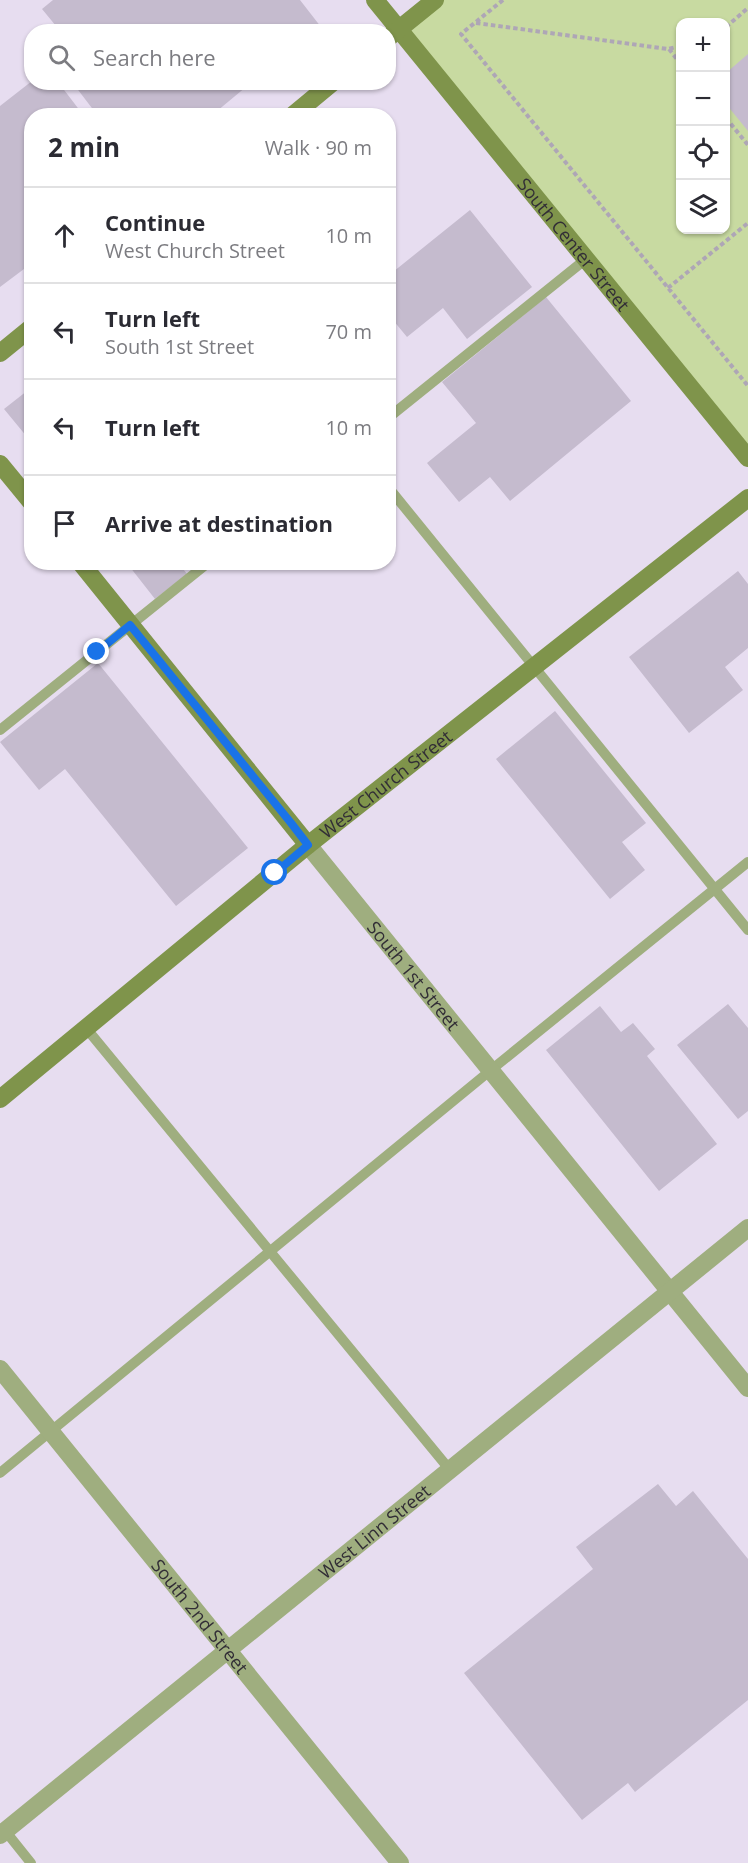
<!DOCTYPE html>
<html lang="en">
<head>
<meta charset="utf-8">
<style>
  body { margin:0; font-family:"Open Sans",sans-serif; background:#f2f2f3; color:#2b2b33 }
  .controls { position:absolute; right:18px; top:18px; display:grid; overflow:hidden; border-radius:12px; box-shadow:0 2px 4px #0004 }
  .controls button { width:54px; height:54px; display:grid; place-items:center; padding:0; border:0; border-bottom:2px solid #e1e1e2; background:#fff; color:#2b2b33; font:30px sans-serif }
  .stop { position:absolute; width:18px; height:18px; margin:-14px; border:4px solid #1a73e8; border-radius:50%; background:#fff }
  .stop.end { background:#1a73e8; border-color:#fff; box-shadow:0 2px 6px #0008 }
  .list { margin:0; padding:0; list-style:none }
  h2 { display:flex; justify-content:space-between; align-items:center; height:78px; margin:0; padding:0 24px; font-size:26px }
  h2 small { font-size:20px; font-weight:400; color:#7c7c81 }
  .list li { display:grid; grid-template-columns:39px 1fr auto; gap:18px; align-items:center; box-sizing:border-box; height:96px; padding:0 24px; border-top:2px solid #e1e1e2 }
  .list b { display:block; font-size:22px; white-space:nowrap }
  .list p { margin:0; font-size:20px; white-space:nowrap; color:#7c7c81 }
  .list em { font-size:20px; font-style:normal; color:#7c7c81 }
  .icon { flex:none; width:33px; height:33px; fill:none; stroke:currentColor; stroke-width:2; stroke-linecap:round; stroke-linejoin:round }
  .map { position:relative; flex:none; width:748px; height:1863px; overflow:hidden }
  .search { position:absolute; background:#fff; box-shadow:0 2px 4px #0004; left:24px; top:24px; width:372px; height:66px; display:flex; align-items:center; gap:15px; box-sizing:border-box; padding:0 21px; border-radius:24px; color:#7c7c81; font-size:22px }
  .panel { position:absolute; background:#fff; box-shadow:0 2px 4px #0004; left:24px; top:108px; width:372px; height:462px; border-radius:24px }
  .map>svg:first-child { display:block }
  .green { fill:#c8daa1; fill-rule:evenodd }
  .building { fill:#c5bbce }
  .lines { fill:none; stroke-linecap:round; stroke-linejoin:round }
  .path { stroke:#aea6b6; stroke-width:4; stroke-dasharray:4.5 3; stroke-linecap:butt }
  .lane { stroke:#9fae7f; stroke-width:10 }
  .street { stroke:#9fae7f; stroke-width:18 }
  .secondary { stroke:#7f944b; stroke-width:18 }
  .route { stroke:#1a73e8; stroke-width:8 }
  .labels { text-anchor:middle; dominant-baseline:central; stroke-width:6; stroke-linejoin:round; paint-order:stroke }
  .street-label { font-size:18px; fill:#322e36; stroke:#f4eafe }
</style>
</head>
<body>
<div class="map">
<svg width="748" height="1863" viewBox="0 0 748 1863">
  <rect width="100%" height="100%" fill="#e7ddf0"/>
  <path class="green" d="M435 0H748V458L399 29ZM680 22H726V230H680Z"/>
  <path class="building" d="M53 0H300L321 27 315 32H50L56 26 42 9Z
    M748 54V131L726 104V73Z
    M32 81V82H58L84 116H32V263L0 287V106Z
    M72 82H252L211 116H98Z
    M470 210 532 287 467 339 443 308 407 337 388 314V276Z
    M546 297 631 401 510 501 490 477 459 502 427 463 476 423 442 382Z
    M32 387V443L4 409Z
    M126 562H178L187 574 155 599Z
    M738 571 748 584V648L725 667 743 690 689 733 629 657Z
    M98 663 248 848 176 906 65 769 39 790 0 742Z
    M555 711 646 823 622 842 645 870 610 899 496 759Z
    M728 1004 748 1028V1111L738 1119 677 1045Z
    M600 1006 621 1032 633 1023 655 1049 647 1056 717 1144 659 1191 546 1050Z
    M658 1484 676 1506 693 1491 748 1559V1700L635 1792 628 1783 582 1820 464 1673 593 1569 576 1547Z"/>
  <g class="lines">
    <path class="path" d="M503 0 461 34 748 386
      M476 23 668 49 680 46
      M726 27 748 8
      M669 49 680 63
      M726 118 748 145
      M668 288 748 223"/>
    <path class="lane" d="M388 418 586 259
      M388 487 748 930
      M0 730 209 562
      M86 1028 450 1470
      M0 1473 491 1070 748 862
      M3 1828 31 1863"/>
    <g class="street">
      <path id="s1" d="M308 845 748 1388"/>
      <path id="s2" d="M0 1369 400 1863"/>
      <path id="s3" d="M0 1835 748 1228"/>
    </g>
    <g class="secondary">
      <path id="s4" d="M375 0 748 458"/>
      <path d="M388 38 435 0"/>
      <path d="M292 116 333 82"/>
      <path d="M0 353 32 327"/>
      <path d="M0 464 32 503"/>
      <path d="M80 562 308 845"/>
      <path id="s5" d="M0 1099 308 845 748 498"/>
    </g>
  </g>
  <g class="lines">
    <path class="route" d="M97 652 130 625 291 823 308 845 275 873"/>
  </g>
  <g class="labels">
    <g class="street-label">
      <text stroke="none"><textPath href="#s4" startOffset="315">South Center Street</textPath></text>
      <text stroke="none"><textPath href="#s5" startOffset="498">West Church Street</textPath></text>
      <text stroke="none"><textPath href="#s1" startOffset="168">South 1st Street</textPath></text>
      <text stroke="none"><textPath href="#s3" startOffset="482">West Linn Street</textPath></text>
      <text stroke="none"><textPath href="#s2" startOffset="318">South 2nd Street</textPath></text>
    </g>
  </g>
</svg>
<div class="controls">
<button>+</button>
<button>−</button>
<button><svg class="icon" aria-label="locate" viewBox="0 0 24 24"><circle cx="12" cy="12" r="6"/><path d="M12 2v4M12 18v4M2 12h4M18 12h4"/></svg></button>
<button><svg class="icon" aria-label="layers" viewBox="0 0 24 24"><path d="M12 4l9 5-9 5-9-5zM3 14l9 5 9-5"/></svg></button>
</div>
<div class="stop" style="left:275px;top:873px"></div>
<div class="stop end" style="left:97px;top:652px"></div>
<div class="search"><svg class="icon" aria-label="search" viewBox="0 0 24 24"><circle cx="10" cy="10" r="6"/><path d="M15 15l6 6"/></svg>Search here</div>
<section class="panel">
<h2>2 min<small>Walk · 90 m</small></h2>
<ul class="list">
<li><svg class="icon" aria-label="ahead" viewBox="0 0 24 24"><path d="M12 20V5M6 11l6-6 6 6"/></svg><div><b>Continue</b><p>West Church Street</p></div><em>10 m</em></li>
<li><svg class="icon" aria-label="left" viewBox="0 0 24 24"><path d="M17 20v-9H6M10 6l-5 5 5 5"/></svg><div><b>Turn left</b><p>South 1st Street</p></div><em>70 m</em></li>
<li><svg class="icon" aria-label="left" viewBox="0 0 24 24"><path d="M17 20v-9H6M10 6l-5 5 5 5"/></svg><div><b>Turn left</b></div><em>10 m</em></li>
<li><svg class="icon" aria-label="arrive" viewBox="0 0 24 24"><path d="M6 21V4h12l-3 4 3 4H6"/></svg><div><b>Arrive at destination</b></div></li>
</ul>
</section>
</div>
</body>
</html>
